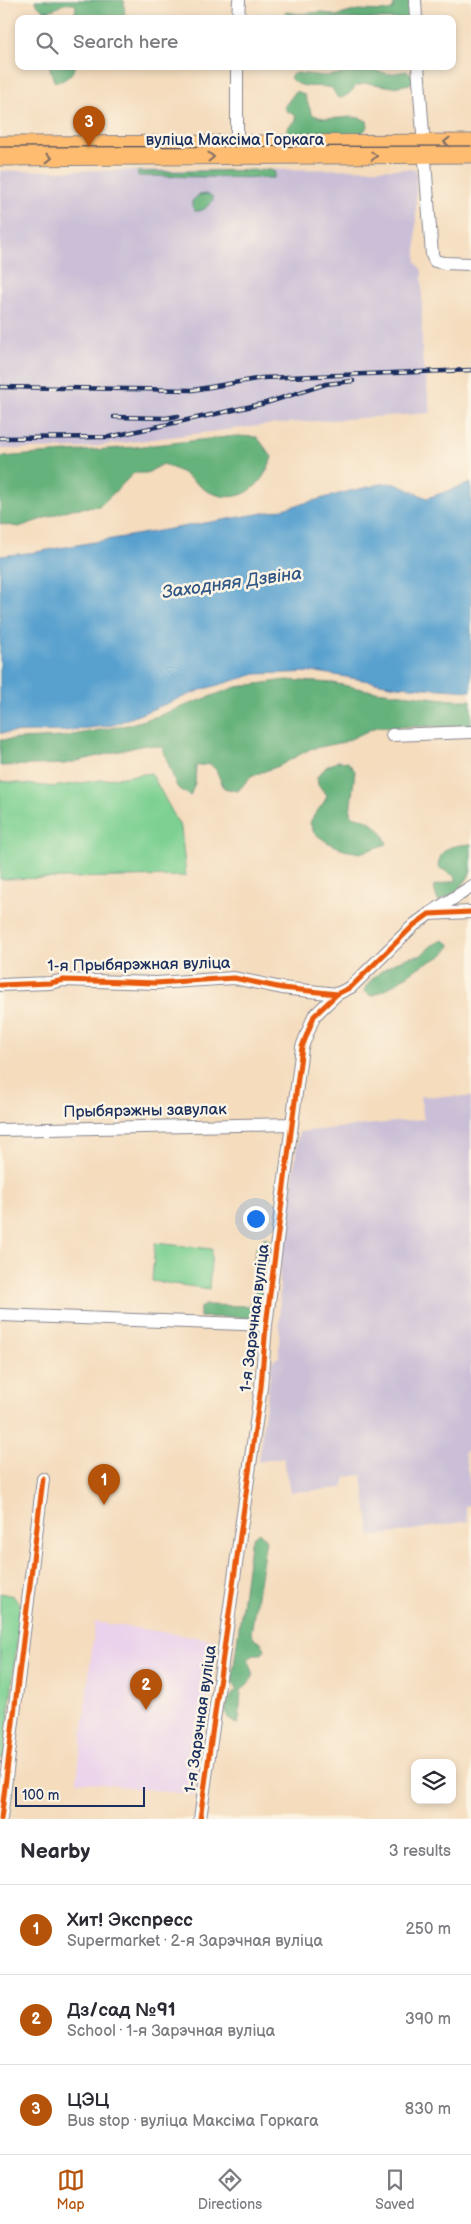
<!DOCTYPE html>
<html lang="en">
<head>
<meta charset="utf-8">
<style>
  body { margin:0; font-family:"Balsamiq Sans",sans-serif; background:#f2f2f3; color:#2b2b33 }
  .controls { position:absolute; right:15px; bottom:15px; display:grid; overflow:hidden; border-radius:10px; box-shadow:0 2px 8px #0003 }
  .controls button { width:45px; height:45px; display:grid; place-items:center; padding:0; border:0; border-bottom:1px solid #e1e1e2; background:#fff; color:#2b2b33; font:25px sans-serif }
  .scale { position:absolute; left:15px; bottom:12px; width:130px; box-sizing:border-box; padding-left:5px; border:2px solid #1b2f5e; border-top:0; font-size:14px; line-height:18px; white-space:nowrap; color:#1b2f5e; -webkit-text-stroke:4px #fcf5e5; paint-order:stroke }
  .you { position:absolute; left:255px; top:1218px; width:18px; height:18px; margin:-12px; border:4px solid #fff; border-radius:50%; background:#1a73e8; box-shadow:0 0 0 8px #1a73e833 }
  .badge { display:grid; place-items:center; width:32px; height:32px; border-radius:50%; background:#b45309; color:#fff; font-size:16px; font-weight:700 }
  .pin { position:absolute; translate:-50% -41px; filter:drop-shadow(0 1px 2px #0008) }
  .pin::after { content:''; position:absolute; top:26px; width:18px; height:15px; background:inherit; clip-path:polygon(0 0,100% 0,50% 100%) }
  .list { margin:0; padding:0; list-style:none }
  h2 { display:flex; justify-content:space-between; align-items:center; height:65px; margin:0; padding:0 20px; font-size:21px }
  h2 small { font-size:16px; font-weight:400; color:#7c7c81 }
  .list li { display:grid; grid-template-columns:32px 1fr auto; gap:15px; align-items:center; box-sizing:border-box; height:90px; padding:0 20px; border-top:1px solid #e1e1e2 }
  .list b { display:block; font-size:19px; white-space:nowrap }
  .list p { margin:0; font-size:16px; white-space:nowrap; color:#7c7c81 }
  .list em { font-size:16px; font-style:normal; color:#7c7c81 }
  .icon { flex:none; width:28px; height:28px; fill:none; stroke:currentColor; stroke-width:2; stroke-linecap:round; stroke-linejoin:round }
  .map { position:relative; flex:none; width:471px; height:1819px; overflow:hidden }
  .search { position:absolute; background:#fff; box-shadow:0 2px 8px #0003; left:15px; right:15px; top:15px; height:55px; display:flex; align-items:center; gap:12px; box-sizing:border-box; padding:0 18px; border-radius:10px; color:#7c7c81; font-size:19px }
  .sheet { height:335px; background:#fff }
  nav { display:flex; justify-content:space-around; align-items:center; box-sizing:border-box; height:70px; border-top:1px solid #e1e1e2; background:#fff; font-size:14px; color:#7c7c81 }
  nav a { display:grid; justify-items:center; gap:2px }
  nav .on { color:#b45309 }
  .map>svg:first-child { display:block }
  .built { fill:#ead1ec }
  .industrial { fill:#cabfd6 }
  .green { fill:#7dd092; stroke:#4c8078 }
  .forest { fill:#66b27c; stroke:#40706d }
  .water { fill:#58a1cf; stroke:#3a6896 }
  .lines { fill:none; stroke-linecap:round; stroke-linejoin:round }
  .minor-casing { stroke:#88868e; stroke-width:14 }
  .major-casing { stroke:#88868e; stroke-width:17 }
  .minor { stroke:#fff; stroke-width:12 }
  .major { stroke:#febc70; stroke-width:15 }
  .tram { stroke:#1b2f5e; stroke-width:1 }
  .rail-casing { stroke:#1b2f5e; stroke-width:4.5 }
  .rail { stroke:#fcf5e5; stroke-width:2.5; stroke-dasharray:8; stroke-linecap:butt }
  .cycleway-casing { stroke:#fcf5e5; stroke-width:8 }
  .cycleway { stroke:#e8590c; stroke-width:5 }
  .oneway { stroke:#816e66 }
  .labels { text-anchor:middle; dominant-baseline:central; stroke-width:5; stroke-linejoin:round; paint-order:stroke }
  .street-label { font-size:16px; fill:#1b2f5e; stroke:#fcf5e5 }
  .water-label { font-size:18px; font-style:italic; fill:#305786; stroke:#fcf5e5 }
</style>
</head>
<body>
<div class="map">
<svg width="471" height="1819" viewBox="0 0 471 1819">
  <rect width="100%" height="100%" fill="#fcf5e5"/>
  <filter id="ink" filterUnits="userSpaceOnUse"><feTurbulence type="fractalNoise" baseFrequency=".02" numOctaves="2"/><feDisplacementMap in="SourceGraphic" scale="10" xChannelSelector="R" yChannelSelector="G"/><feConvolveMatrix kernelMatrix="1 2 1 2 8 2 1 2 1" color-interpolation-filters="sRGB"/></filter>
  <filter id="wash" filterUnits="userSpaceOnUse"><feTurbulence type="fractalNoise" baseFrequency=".0096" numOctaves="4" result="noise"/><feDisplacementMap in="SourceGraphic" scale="20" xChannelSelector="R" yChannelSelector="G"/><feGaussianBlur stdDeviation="1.12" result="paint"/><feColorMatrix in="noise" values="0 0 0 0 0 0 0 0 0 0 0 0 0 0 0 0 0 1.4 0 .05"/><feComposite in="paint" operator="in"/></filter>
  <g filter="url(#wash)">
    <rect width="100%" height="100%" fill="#f4dcbd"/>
    <path class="built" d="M95 1622 215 1640 195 1795 77 1781Z"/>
    <path class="industrial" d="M416 169V262L422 271V357L431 413 274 424 81 448 0 449V171Z
      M420 1096 471 1097V1449L464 1452 471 1488V1505L465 1506 468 1521 371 1537 362 1475 345 1477 343 1488 291 1492 283 1457 258 1462 272 1361 279 1357 280 1274 299 1132 424 1119Z"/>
    <path class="green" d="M151 773 181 828 186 876 0 879V781L52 787Z
      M155 1243 212 1249 209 1289 152 1281Z
      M0 1593 13 1596 21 1606 4 1758 0 1759Z"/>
    <path class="forest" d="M35 0H124L125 19H67L75 14 76 5C58 0 63 10 44 11L38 6Z
      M395 0H412V19H282L286 12 300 14 322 12 336 16 358 10 389 11 393 9Z
      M49 66H76C71 75 65 83 54 81Z
      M372 70 389 74 406 71 412 75 413 81 410 84 393 87 366 83 356 86 349 94 341 98 337 97 332 88C317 84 302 91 290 78L292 74 297 73 325 76Z
      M296 91 304 94 312 114C332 125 350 111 367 121L368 126 362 133 353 135 321 131 289 135 286 132 288 127 296 120 295 115 287 111 284 107Z
      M271 170 275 172 274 178 142 176H138L137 172Z
      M206 194 212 196 213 200C208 206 204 212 195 211L192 206V201L199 195Z
      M236 436 257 437 272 457C263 487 240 507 207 491 200 487 194 481 188 477 181 471 172 468 163 464L147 473H134L100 506 71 509 19 527 0 524V457L135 447Z
      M286 680 333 683 367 690 453 700H471V726L376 727 344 742 310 749 279 766 251 776 238 791 224 788 216 770 210 764 196 766 195 783 190 796 177 787 162 747 145 745 65 764 0 766V740L62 737 127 725 155 717 236 687Z
      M338 761 348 762 355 771 350 813C356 819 358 817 365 819 375 823 385 835 387 844L360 853 344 850 327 842 314 833 310 823C314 812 324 806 327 795L318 785 317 777 326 767Z
      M471 844C471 852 471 861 471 869 468 884 451 897 438 901L433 886 457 880 453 875 438 867C441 845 452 846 471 844Z
      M442 940 450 944C448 958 429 960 419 967 403 978 390 989 371 996L364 991C371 974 402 955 420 956L431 946Z
      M265 1237 272 1241 262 1311 256 1318 200 1317V1308L205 1305 248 1306C251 1302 255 1296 256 1291 260 1272 245 1252 265 1237Z
      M259 1532 266 1540 251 1633 255 1640 261 1642 265 1649 262 1654H254L248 1659C257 1679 254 1676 241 1691L239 1720 237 1724C218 1716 227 1700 237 1689L232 1681 250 1545 253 1537Z"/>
    <path class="water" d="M386 483 396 484 427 498 471 483V691L397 686 317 672 256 674 201 690 113 725 65 731 0 733V556L36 552 275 511 350 491Z"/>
  </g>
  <g filter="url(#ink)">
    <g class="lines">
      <defs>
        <path id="minor" d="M415 0 416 19
          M238 19 239 0
          M418 66 432 255 435 261 444 263 471 264
          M237 151V66
          M392 735 471 732
          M429 914 471 887
          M0 985 50 983 64 980 156 983 234 978 282 988 337 994
          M0 1130 291 1124
          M0 1315 266 1325
          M1 1819 43 1479
          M200 1819 261 1387 266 1325 302 1047 314 1016 337 994 351 987 414 925 429 914 471 912"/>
        <path id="major" d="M0 144 471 142
          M0 158 471 155"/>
      </defs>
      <use href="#minor" class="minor-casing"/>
      <use href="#major" class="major-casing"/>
      <use href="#minor" class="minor"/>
      <use href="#major" class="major"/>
      <path class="tram" d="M0 147 471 146"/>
      <defs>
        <path id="rail" d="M0 387 193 390 262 378 471 370
          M114 417 166 418 178 416
          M0 438 109 437 266 403 326 384 353 381"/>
      </defs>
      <use href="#rail" class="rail-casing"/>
      <use href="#rail" class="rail"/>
      <defs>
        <path id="cycleway" d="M0 985 50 983 64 980 156 983 234 978 282 988 337 994
          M1 1819 43 1479
          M200 1819 261 1387 266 1325 302 1047 314 1016 337 994 351 987 414 925 429 914 471 912"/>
      </defs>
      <use href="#cycleway" class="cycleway-casing"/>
      <use href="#cycleway" class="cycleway"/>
    </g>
    <defs><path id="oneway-chevron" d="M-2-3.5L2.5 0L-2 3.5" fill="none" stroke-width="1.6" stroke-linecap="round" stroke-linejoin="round" transform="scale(1.25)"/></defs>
    <g class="oneway">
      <use href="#oneway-chevron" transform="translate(447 142) rotate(-180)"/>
      <use href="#oneway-chevron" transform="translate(374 156) rotate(-1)"/>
      <use href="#oneway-chevron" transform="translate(211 157) rotate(-1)"/>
      <use href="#oneway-chevron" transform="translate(49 158)"/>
    </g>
  </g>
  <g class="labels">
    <g class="street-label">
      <text x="235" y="140">вуліца Максіма Горкага</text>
      <text transform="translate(139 965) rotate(-1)">1-я Прыбярэжная вуліца</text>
      <text transform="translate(145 1111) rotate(-1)">Прыбярэжны завулак</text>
      <text transform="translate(255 1318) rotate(-83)">1-я Зарэчная вуліца</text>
      <text transform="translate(201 1719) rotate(-82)">1-я Зарэчная вуліца</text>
    </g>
    <g class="water-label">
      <text transform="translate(232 583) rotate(-8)">Заходняя Дзвіна</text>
    </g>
  </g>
</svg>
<div class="controls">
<button><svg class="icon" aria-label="layers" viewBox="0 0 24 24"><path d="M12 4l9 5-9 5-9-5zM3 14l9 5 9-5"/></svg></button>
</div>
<div class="scale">100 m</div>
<div class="you"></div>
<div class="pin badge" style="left:104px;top:1505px">1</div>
<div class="pin badge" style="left:146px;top:1710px">2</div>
<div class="pin badge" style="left:89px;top:147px">3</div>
<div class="search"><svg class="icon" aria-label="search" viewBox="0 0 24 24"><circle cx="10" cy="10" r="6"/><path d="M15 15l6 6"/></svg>Search here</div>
</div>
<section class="sheet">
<h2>Nearby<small>3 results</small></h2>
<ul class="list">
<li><span class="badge">1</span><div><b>Хит! Экспресс</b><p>Supermarket · 2-я Зарэчная вуліца</p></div><em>250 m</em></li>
<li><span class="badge">2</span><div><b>Дз/сад №91</b><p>School · 1-я Зарэчная вуліца</p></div><em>390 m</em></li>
<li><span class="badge">3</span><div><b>ЦЭЦ</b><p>Bus stop · вуліца Максіма Горкага</p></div><em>830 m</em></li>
</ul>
</section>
<nav>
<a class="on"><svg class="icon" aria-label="map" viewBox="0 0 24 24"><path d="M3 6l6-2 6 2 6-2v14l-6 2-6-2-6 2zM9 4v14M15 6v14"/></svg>Map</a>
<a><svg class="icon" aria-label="directions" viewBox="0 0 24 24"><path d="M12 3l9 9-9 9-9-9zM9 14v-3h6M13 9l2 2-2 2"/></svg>Directions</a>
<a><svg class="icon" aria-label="saved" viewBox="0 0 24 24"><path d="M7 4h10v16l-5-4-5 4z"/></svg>Saved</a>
</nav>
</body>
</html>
